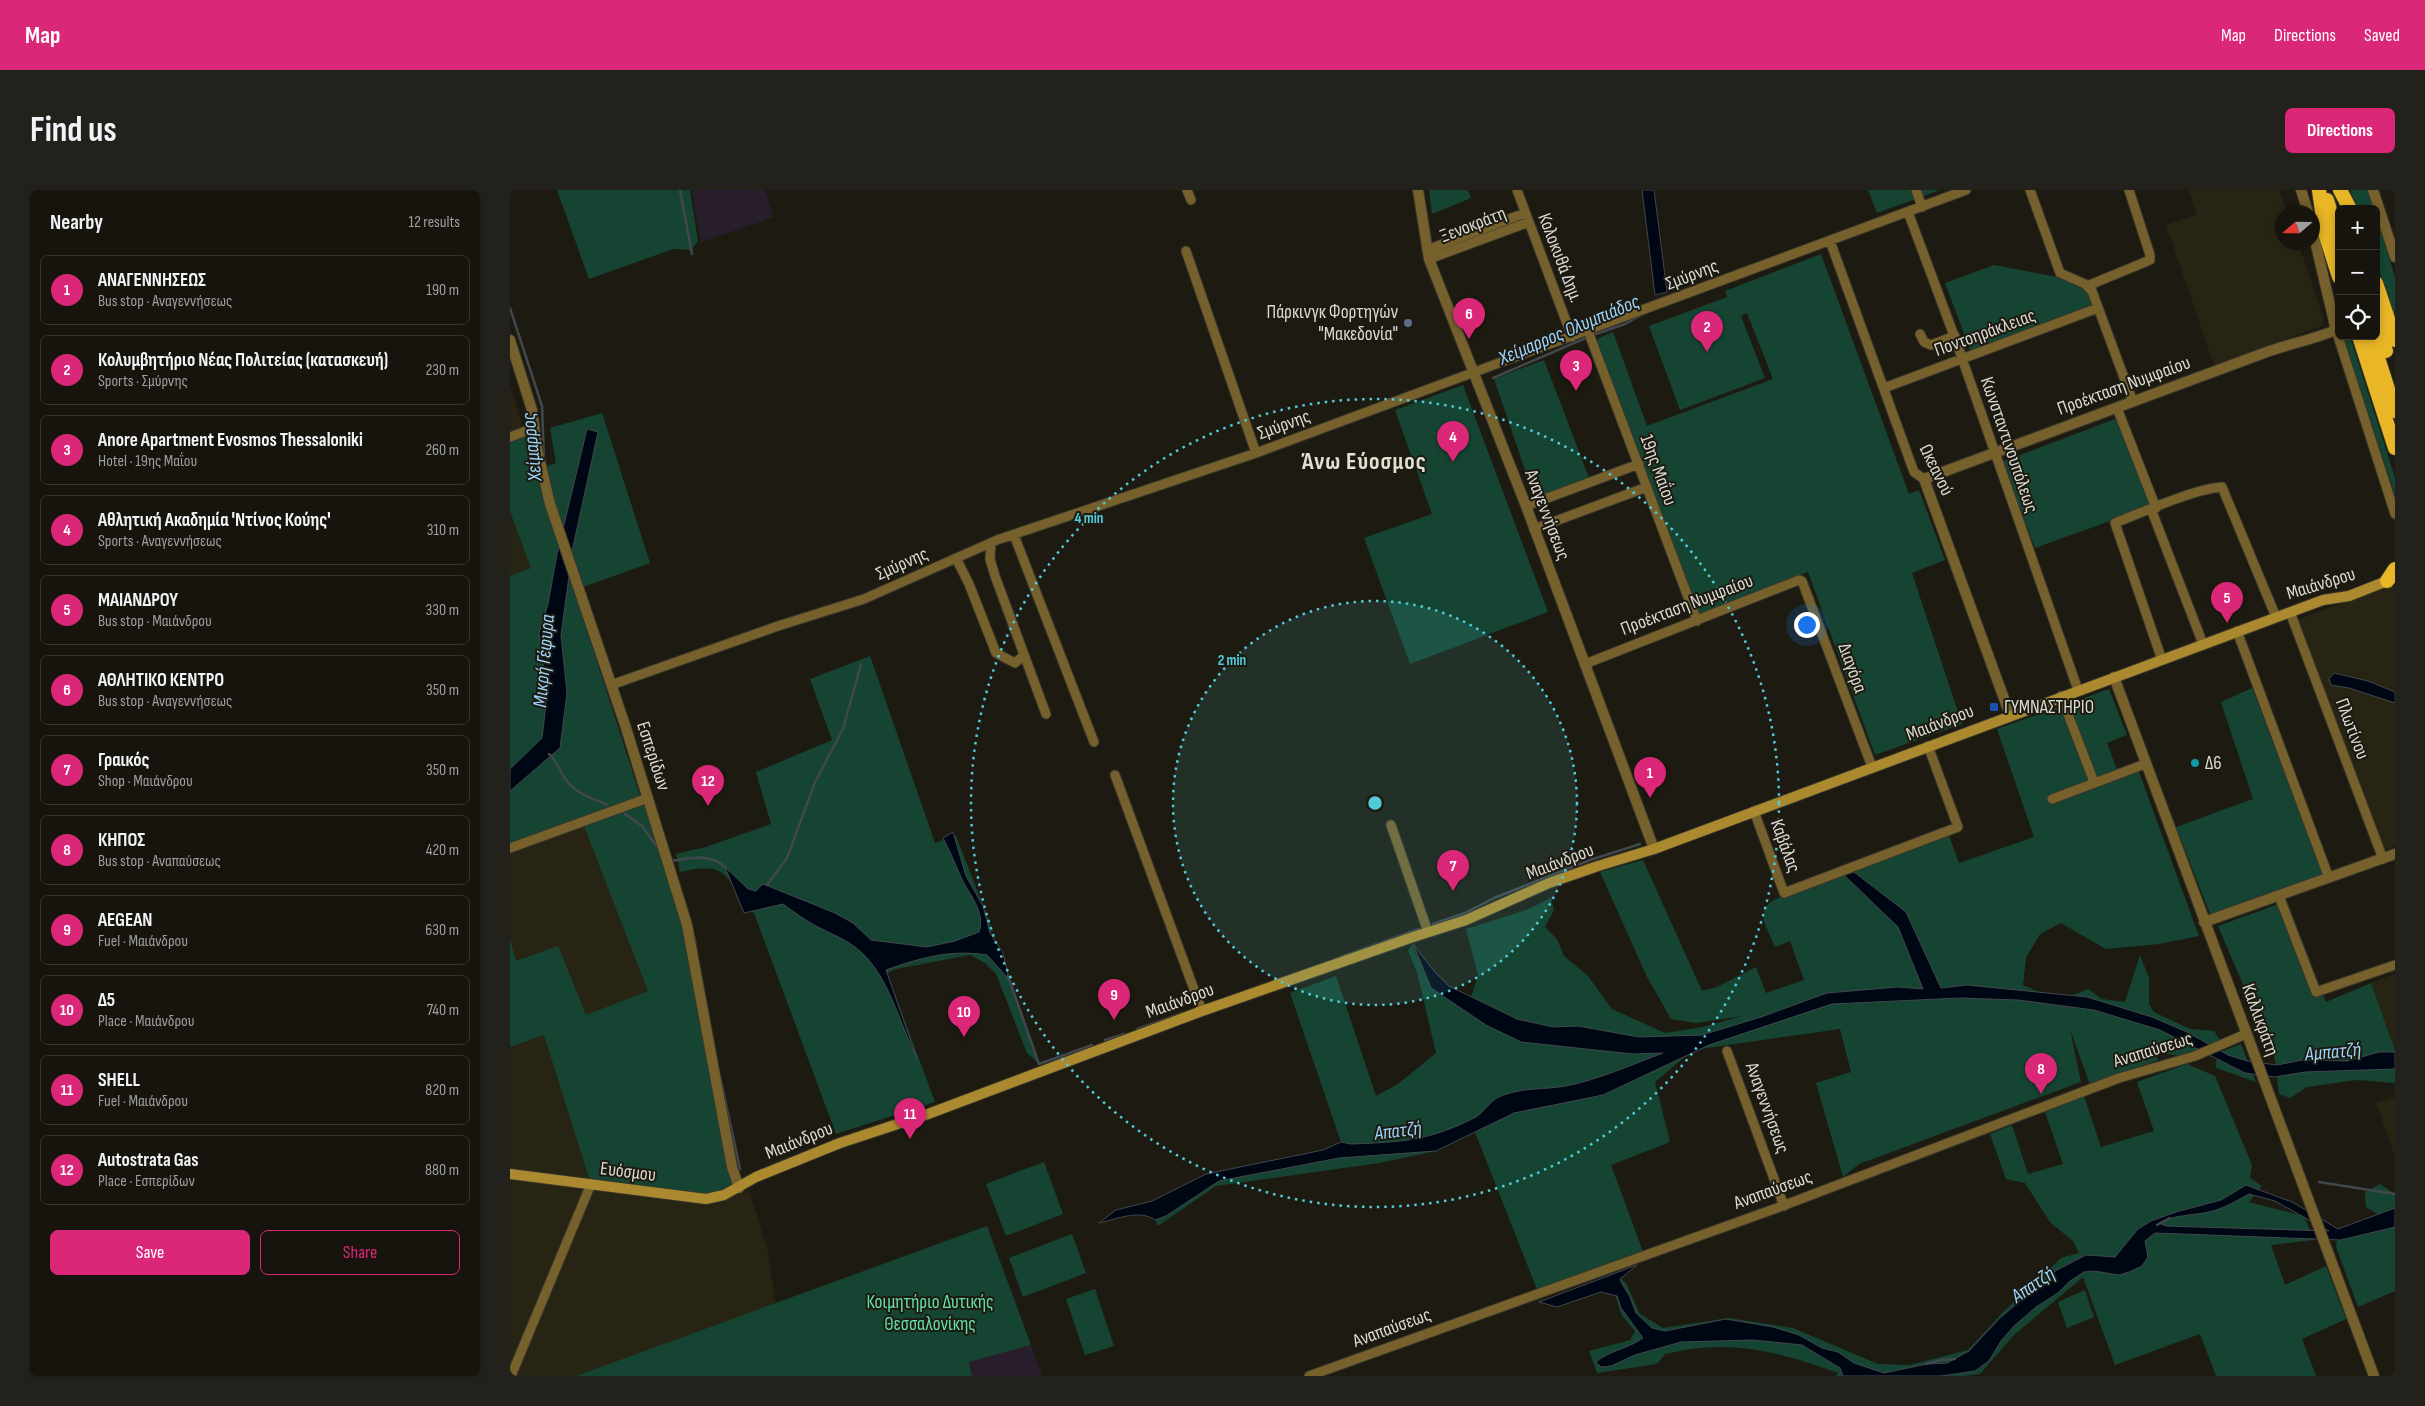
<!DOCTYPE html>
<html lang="en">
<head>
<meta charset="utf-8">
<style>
  body { margin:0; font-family:"Sofia Sans Condensed",sans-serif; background:#23211b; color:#f1f3f6 }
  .controls { position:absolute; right:15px; top:15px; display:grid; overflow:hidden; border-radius:8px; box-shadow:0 2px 8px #0003 }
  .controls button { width:45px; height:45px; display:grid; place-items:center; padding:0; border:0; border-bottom:1px solid #35332e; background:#16140d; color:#f1f3f6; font:25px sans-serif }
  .compass { position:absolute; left:1765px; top:15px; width:45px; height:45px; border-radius:50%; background:#16140d; box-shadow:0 2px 8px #0003; rotate:250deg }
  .you { position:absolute; left:1296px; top:434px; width:18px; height:18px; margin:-12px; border:4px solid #fff; border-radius:50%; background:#1a73e8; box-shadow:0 0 0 8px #1a73e833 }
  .badge { display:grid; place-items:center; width:32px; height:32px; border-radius:50%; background:#db2777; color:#fff; font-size:16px; font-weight:700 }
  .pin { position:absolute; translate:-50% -41px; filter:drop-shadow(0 1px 2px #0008) }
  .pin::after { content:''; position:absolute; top:26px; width:18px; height:15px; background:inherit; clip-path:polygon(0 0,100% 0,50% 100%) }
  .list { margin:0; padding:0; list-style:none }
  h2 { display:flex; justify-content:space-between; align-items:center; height:65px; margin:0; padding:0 20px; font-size:21px }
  h2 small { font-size:16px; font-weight:400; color:#9e9e9d }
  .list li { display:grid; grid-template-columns:32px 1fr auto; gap:15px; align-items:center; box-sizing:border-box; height:70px; margin:0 10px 10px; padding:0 10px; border:1px solid #35332e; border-radius:8px }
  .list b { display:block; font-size:19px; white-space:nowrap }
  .list p { margin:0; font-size:16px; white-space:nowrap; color:#9e9e9d }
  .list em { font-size:16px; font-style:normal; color:#9e9e9d }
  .actions { display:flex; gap:10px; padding:15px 20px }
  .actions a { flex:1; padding:11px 0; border:1px solid #db2777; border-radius:8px; text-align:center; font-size:18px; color:#db2777 }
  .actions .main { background:#db2777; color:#fff }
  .icon { flex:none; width:28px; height:28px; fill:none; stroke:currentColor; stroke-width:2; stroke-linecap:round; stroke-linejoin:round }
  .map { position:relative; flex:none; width:1885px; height:1186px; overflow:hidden; border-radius:8px }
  header { display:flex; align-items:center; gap:30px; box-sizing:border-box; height:70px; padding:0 25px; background:#db2777; color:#fff }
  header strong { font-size:24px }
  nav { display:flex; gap:28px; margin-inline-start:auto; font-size:18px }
  .intro { display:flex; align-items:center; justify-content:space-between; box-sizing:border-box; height:120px; padding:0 30px }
  h1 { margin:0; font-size:35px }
  .button { padding:12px 22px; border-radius:8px; background:#db2777; color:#fff; font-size:18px; font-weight:700 }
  main { display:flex; gap:30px; padding:0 30px }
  aside { flex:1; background:#16140d; border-radius:8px; box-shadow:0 2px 8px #0003 }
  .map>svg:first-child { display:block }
  .commercial { fill:#281d2b }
  .built { fill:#282414 }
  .green { fill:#154532 }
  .water { fill:#000714; stroke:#42464d; fill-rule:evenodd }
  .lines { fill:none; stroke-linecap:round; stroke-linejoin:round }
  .stream { stroke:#42464d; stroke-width:2.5 }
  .minor-casing { stroke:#38362c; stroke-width:11 }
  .tertiary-casing { stroke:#38362c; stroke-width:12 }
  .secondary-casing { stroke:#38362c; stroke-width:12 }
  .trunk-casing { stroke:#38362c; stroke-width:16 }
  .minor { stroke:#76612d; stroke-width:9 }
  .tertiary { stroke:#76612d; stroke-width:10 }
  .secondary { stroke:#ab892f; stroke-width:10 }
  .trunk { stroke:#e8b626; stroke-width:14 }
  .ring { fill:none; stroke:#52cbd9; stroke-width:2.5; stroke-dasharray:2.5 5 }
  .service-dot { fill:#5c6f8a; stroke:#1d1b11; stroke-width:2 }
  .transit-dot { fill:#1a4fb4; stroke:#1d1b11; stroke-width:2 }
  .culture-dot { fill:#0f9aa8; stroke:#1d1b11; stroke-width:2 }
  .labels { text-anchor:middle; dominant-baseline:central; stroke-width:4; stroke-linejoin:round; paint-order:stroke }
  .street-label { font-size:19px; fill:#dbdad3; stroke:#1d1b11 }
  .poi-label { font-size:19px; fill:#dbdad3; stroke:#1d1b11; text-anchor:start }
  .park-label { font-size:19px; fill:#62e1ac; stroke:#1d1b11 }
  .water-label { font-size:20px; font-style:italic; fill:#9bd4fd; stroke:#1d1b11 }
  .district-label { font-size:24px; font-weight:bold; letter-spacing:1px; fill:#e3e0d3; stroke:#1d1b11 }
  .centre { fill:#52cbd9; stroke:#1d1b11; stroke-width:2.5 }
  .ring-label { font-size:15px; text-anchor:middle; font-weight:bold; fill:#52cbd9; stroke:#1d1b11; stroke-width:4; stroke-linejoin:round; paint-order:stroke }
</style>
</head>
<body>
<header>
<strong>Map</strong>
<nav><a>Map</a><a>Directions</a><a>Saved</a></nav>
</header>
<div class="intro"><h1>Find us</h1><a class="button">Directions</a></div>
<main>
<aside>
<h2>Nearby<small>12 results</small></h2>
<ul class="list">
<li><span class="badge">1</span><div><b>ΑΝΑΓΕΝΝΗΣΕΩΣ</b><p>Bus stop · Αναγεννήσεως</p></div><em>190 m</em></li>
<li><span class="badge">2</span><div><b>Κολυμβητήριο Νέας Πολιτείας (κατασκευή)</b><p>Sports · Σμύρνης</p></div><em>230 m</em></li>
<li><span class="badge">3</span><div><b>Anore Apartment Evosmos Thessaloniki</b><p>Hotel · 19ης Μαΐου</p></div><em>260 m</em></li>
<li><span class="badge">4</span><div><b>Αθλητική Ακαδημία 'Ντίνος Κούης'</b><p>Sports · Αναγεννήσεως</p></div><em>310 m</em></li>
<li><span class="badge">5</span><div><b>ΜΑΙΑΝΔΡΟΥ</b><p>Bus stop · Μαιάνδρου</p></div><em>330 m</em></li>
<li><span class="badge">6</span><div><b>ΑΘΛΗΤΙΚΟ ΚΕΝΤΡΟ</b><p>Bus stop · Αναγεννήσεως</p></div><em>350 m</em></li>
<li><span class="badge">7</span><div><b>Γραικός</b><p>Shop · Μαιάνδρου</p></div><em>350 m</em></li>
<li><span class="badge">8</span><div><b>ΚΗΠΟΣ</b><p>Bus stop · Αναπαύσεως</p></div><em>420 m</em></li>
<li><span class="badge">9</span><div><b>AEGEAN</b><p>Fuel · Μαιάνδρου</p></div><em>630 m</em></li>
<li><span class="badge">10</span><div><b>Δ5</b><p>Place · Μαιάνδρου</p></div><em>740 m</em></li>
<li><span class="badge">11</span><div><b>SHELL</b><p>Fuel · Μαιάνδρου</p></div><em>820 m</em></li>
<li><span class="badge">12</span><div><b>Autostrata Gas</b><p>Place · Εσπερίδων</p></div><em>880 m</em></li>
</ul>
<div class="actions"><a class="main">Save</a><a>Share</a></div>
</aside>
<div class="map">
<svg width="1885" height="1186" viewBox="0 0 1885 1186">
  <rect width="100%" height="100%" fill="#1d1b11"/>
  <path class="commercial" d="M182 0H255L264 27 191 52Z
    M521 1155 532 1186H462L458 1172Z"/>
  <path class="built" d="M1679 0H1769L1777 22H1772V52L1788 53 1813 126 1814 135 1704 175 1656 35 1687 25Z
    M0 194 32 303 180 755 219 985 227 1005 239 1001 257 1057 265 1109 270 1186H0Z
    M1885 393V656L1873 660 1787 430Z
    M1885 784V860L1861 793Z
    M1885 907V967L1866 913Z"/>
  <path class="green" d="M47 0H180L188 51 181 60 163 59 79 89Z
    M919 0H958L961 8 922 24Z
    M1358 0H1430L1367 23Z
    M1840 0H1858L1864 19H1848Z
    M1866 26 1885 87V129L1866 71Z
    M1311 64 1399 304 1409 300 1435 370 1402 383 1452 534 1365 565 1298 382 1187 425 1086 153 1089 148 1103 142 1137 236 1263 189 1237 123 1231 126 1255 188 1170 220 1139 136 1217 107 1215 101Z
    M1484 75 1553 88 1578 102 1584 120 1462 165 1435 93Z
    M1833 146H1840L1885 288V305Z
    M1034 170 1081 293 1026 312 984 189Z
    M953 195 1038 422 900 474 854 348 922 324 885 220Z
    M92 223 140 373 73 397 64 374 60 388 130 606 0 658V386L21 378 0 321V253L15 247 47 350 51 333 35 277 46 273 40 238Z
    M1610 227 1642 316 1525 358 1492 272Z
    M360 466 425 653 446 646 483 741 468 747 487 758 529 874 517 863 486 784 475 773 460 765 386 779 377 783 425 912 326 944 244 723 232 718C219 681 210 672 170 682L166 664 196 657 261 634 246 582 322 550 300 489Z
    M1742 498 1813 685 1701 726 1666 637 1743 609 1711 512Z
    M1599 499 1617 545 1597 553 1610 588 1629 582 1689 746 1649 754 1596 759 1551 733 1530 744 1516 768 1513 795C1540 807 1549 812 1578 799L1592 809 1615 812 1630 765 1639 788V814L1644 822 1680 839 1704 841 1712 853 1669 866 1645 862 1648 870 1580 895 1560 839 1571 892 1349 974 1333 987 1306 893 1341 882 1330 839 1183 860 1145 892 1160 952 1101 975 1136 1070 1030 1107 965 942 926 961 869 973 706 996 648 1036 642 1023 698 984 813 960 831 952 780 803 826 786 866 906 888 894 926 863 907 782 898 761 902 755 921 798 1007 829 961 807 968 785 956 739 1019 719 1053 701 1041 708 1044 720 1035 737 1047 749 1054 766 1078 786 1102 819 1155 843 1193 837 1232 826 1186 833 1161 829 1137 787 1090 682 1133 670 1192 801 1207 797 1246 777 1256 803 1294 790 1280 751 1265 757C1257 737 1242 720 1268 708L1439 646 1449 673 1524 647 1487 539Z
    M134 615 175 737 219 985 223 997 196 1009 81 994 34 845 0 857V749L6 771 48 756 76 825 138 801 74 636Z
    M1777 711 1816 812 1861 793 1885 860V893L1847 890 1797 897 1780 908 1769 904 1765 869 1708 736Z
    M1731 854 1746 892 1706 878 1707 863Z
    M1677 874 1705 886 1742 975 1740 988 1752 996 1739 1012 1794 1026 1804 1050 1761 1055 1775 1095 1816 1076 1836 1129 1792 1149 1806 1186H1706L1690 1144 1605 1175 1573 1087 1504 1145 1470 1184 1454 1186H1326L1328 1183C1267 1161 1220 1148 1155 1164L1147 1174 1087 1183 1079 1161 1120 1150 1125 1141 1112 1126 1105 1105 1098 1098 1107 1085 1116 1093 1130 1124 1153 1138 1219 1128 1283 1138 1368 1174 1400 1175 1458 1160 1494 1121 1551 1068 1569 1063 1563 1051 1540 1032 1515 993 1496 989 1480 944 1502 935 1518 984 1553 974 1535 922 1574 906 1591 957 1644 941 1627 892Z
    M534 972 553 1024 496 1046 476 994Z
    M1870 994 1885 1004V1101L1848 1117 1826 1057 1827 1050 1823 1040 1870 1025 1856 1017 1855 1002Z
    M477 1036 521 1155 459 1172 462 1186H66Z
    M562 1044 576 1083 513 1107 499 1068Z
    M585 1099 604 1156 575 1165 556 1109Z
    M1575 1100 1584 1127 1557 1138 1548 1112Z"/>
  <path class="water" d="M1132 0H1144L1157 102 1145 105Z
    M77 239 88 242 63 357 51 445 57 503 50 558 0 601V579L32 548 37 506 29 443 38 414 47 364Z
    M1824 483 1858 491 1885 502V513L1839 498 1821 495 1819 489Z
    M443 642 456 686 473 716 480 743 493 763 499 789 477 765C441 759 410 768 376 780L407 869C392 838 380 793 357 768 344 753 326 746 308 737 296 731 284 722 273 714L234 723 215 677 238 699 246 701 253 694 325 723 343 733 361 750 417 757 445 751 469 742C476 721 459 705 451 687 445 674 440 661 433 648Z
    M1344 682 1396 722 1431 798 1457 795 1577 807 1642 827 1677 842 1718 865 1737 871 1767 875 1793 870 1837 871 1869 862H1885V879L1795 882 1765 887 1735 883 1650 840 1584 820 1508 810 1450 808 1322 814 1199 855 1093 905 1004 923 926 961 829 968 709 991 656 1026 645 1030C630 1019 607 1029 589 1033L606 1020 642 1011 696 984 813 960 831 952 841 954C892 952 919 951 966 927 974 922 980 911 989 907 1010 897 1034 900 1056 896 1090 889 1121 875 1153 863L1123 864 1011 852 976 835 921 798 903 754 924 781 939 796 1007 829 1043 837 1068 836 1129 847 1192 845 1251 827 1317 803 1388 797 1413 799 1388 737 1334 685Z
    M1736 995 1782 1012 1828 1039 1885 1018V1037L1831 1050 1645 1043 1635 1051 1638 1067 1632 1076 1619 1082 1609 1085 1584 1081 1574 1082 1560 1091 1548 1103 1526 1117 1504 1136 1491 1151 1479 1171 1465 1181 1431 1186H1333L1330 1178 1292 1155 1243 1150 1171 1152 1125 1165 1101 1176 1091 1177 1086 1172C1100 1160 1118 1159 1133 1148L1111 1118 1107 1106 1091 1102 1047 1117 1029 1112 1127 1075 1110 1089 1111 1092 1120 1107 1126 1123 1142 1138 1155 1141 1216 1129 1263 1137 1289 1145 1312 1158 1328 1162 1344 1173 1374 1183 1417 1174 1437 1173 1459 1161 1490 1128 1547 1080 1576 1065 1605 1067 1628 1039 1641 1031 1666 1022 1711 1010ZM1739 1004 1765 1011 1819 1041 1656 1036 1649 1033C1667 1024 1680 1026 1699 1022 1713 1019 1726 1011 1739 1004Z"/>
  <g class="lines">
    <path class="stream" d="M170 0 182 64
      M0 118 32 216 34 269
      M1083 145 1115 134 1133 124
      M983 188 1078 147
      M39 564C47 570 48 579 54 587 65 604 80 607 97 615
      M115 624 132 636 150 661
      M161 671C180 668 201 663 216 678
      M168 691 181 733
      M257 695 277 668 305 592 333 539 351 474
      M923 734 955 723 984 708 1080 670 1130 654
      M184 746 187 762
      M825 769 909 739
      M498 786 529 874 582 855
      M627 839 673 823
      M595 850 614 844
      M210 886 230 979
      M1809 992 1885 1004
      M1647 1035 1660 1028
      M1416 1174 1431 1170 1445 1169"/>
    <defs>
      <path id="minor" d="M677 0 681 10
        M1007 0 1062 147
        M1406 0 1412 17
        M1520 0 1550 83 1575 94 1582 101 1623 212
        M1398 22 1446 151 1568 500
        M1320 51 1404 282 1414 289
        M917 60 1015 23
        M676 61 746 263
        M919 69 1019 32
        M1577 96 1640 70V65L1619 0
        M1826 140 1885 324
        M1078 141 1187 431
        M1410 144 1414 152 1421 155 1445 146
        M1374 198 1588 118
        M1607 218 1646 318
        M0 247 24 238
        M1016 316 1129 274
        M1641 319 1693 454
        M1024 339 1137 297
        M504 345 584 552
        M481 353 480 369 485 386 536 524
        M446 368 459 394 486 463 505 473 514 465
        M1780 422 1873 669
        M1727 441 1819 688
        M1652 470 1605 333C1633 322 1684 299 1712 297L1766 427
        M1075 474 1289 390 1292 391 1362 577
        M101 495 268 436 354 409 487 350 746 263 1456 0
        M1551 506 1584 592
        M605 585 692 821
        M1542 609 1635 574
        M1244 621 1274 703 1448 637 1418 556
        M881 635 918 742
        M0 658 138 608
        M1769 706 1806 802 1885 775
        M1217 861 1274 1016
        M1 1186 81 994
        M799 1186 1267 1018 1609 888 1685 866 1736 844"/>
      <path id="tertiary" d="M908 0 919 69 1016 316 1144 659
        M1791 0 1798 22
        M1863 0 1885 67
        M0 150 22 220 27 259 40 314 116 538 177 735 222 977 229 998
        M1604 487 1864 1186
        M1500 525 1414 289 1754 163C1778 154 1802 150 1826 140L1802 38
        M1694 732 1885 664"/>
      <path id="secondary" d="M0 984 196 1009 214 1005 246 987 330 953 418 924 692 821 900 748 956 730 1039 693 1088 676 1144 659 1813 410 1839 406 1882 389"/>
      <path id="trunk" d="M1809 0 1815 43 1829 87
        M1830 0 1840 19
        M1817 10 1829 48
        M1866 93 1885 150
        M1866 132 1876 161
        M1849 146 1885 258
        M1861 146 1885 221
        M1877 391 1885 379"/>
    </defs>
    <use href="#minor" class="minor-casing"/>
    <use href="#tertiary" class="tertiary-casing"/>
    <use href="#secondary" class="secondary-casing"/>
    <use href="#trunk" class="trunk-casing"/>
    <use href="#minor" class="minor"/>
    <use href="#tertiary" class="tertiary"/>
    <use href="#secondary" class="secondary"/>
    <use href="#trunk" class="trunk"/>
  </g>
  <circle cx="865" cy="613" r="202" fill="#52cbd9" fill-opacity=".12"/>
  <g class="ring">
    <circle cx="865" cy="613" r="202"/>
    <circle cx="865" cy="613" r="404"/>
  </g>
  <circle class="service-dot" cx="898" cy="133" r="5"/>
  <rect class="transit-dot" x="1479" y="512" width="10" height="10" rx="2.5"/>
  <circle class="culture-dot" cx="1685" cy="573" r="5"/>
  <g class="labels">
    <g class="street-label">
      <text transform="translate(963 35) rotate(-21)">Ξενοκράτη</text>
      <text transform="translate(1050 68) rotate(69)">Κολοκυθά Δημ.</text>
      <text transform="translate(1182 85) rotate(-21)">Σμύρνης</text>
      <text transform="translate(1475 143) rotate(-20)">Ποντοηράκλειας</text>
      <text transform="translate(1614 196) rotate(-20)">Προέκταση Νυμφαίου</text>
      <text transform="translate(774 235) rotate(-20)">Σμύρνης</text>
      <text transform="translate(1499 255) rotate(71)">Κωνσταντινουπόλεως</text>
      <text transform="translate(1148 280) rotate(70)">19ης Μαΐου</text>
      <text transform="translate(1426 280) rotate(64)">Ωκεανού</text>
      <text transform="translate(1037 325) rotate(69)">Αναγεννήσεως</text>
      <text transform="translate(392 374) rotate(-24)">Σμύρνης</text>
      <text transform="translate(1811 394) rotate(-17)">Μαιάνδρου</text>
      <text transform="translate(1177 415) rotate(-21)">Προέκταση Νυμφαίου</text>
      <text transform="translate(1342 478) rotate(70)">Διαγόρα</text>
      <text transform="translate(1430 533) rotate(-21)">Μαιάνδρου</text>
      <text transform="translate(1842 539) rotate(69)">Πλωτίνου</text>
      <text transform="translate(143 566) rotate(72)">Εσπερίδων</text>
      <text transform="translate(1275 656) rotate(70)">Καβάλας</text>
      <text transform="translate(1050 672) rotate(-21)">Μαιάνδρου</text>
      <text transform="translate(670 811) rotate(-20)">Μαιάνδρου</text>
      <text transform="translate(1750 830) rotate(70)">Καλλικράτη</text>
      <text transform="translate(1643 860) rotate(-17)">Αναπαύσεως</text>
      <text transform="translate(1257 918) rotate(70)">Αναγεννήσεως</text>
      <text transform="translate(289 951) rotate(-22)">Μαιάνδρου</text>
      <text transform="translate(118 982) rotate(7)">Ευόσμου</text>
      <text transform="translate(1263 1000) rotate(-20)">Αναπαύσεως</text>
      <text transform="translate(882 1138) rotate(-20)">Αναπαύσεως</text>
    </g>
    <g class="poi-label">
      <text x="888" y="122" text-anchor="end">Πάρκινγκ Φορτηγών<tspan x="888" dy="22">"Μακεδονία"</tspan></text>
      <text x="1494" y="517">ΓΥΜΝΑΣΤΗΡΙΟ</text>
      <text x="1695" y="573">Δ6</text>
    </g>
    <g class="park-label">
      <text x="420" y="1112">Κοιμητήριο Δυτικής<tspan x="420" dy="22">Θεσσαλονίκης</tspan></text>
    </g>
    <g class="water-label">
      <text transform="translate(1059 140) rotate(-23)">Χείμαρρος Ολυμπιάδος</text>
      <text transform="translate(22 257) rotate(-96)">Χείμαρρος</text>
      <text transform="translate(34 471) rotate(-85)">Μικρή Γέφυρα</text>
      <text transform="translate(1823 862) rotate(-5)">Αμπατζή</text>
      <text transform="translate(888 941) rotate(-7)">Απατζή</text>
      <text transform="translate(1523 1095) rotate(-34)">Απατζή</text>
    </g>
    <g class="district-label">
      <text x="854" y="271">Άνω Εύοσμος</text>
    </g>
  </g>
  <circle cx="865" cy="613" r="8" class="centre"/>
  <g class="ring-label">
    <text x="579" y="333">4 min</text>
    <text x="722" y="475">2 min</text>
  </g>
</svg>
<div class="controls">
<button>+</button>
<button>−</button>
<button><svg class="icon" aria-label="locate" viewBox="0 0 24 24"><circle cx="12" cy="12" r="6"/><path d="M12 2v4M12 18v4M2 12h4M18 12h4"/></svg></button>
</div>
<svg class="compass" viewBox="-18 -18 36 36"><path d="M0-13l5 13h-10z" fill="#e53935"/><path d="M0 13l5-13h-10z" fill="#9e9e9d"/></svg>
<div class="you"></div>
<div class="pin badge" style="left:1140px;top:608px">1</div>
<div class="pin badge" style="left:1197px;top:162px">2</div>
<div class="pin badge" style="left:1066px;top:201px">3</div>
<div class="pin badge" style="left:943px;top:272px">4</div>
<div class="pin badge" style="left:1717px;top:433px">5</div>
<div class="pin badge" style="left:959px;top:149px">6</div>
<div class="pin badge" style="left:943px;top:701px">7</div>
<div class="pin badge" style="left:1531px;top:904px">8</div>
<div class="pin badge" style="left:604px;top:830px">9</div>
<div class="pin badge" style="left:454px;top:847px">10</div>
<div class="pin badge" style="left:400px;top:949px">11</div>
<div class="pin badge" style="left:198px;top:616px">12</div>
</div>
</main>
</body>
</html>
